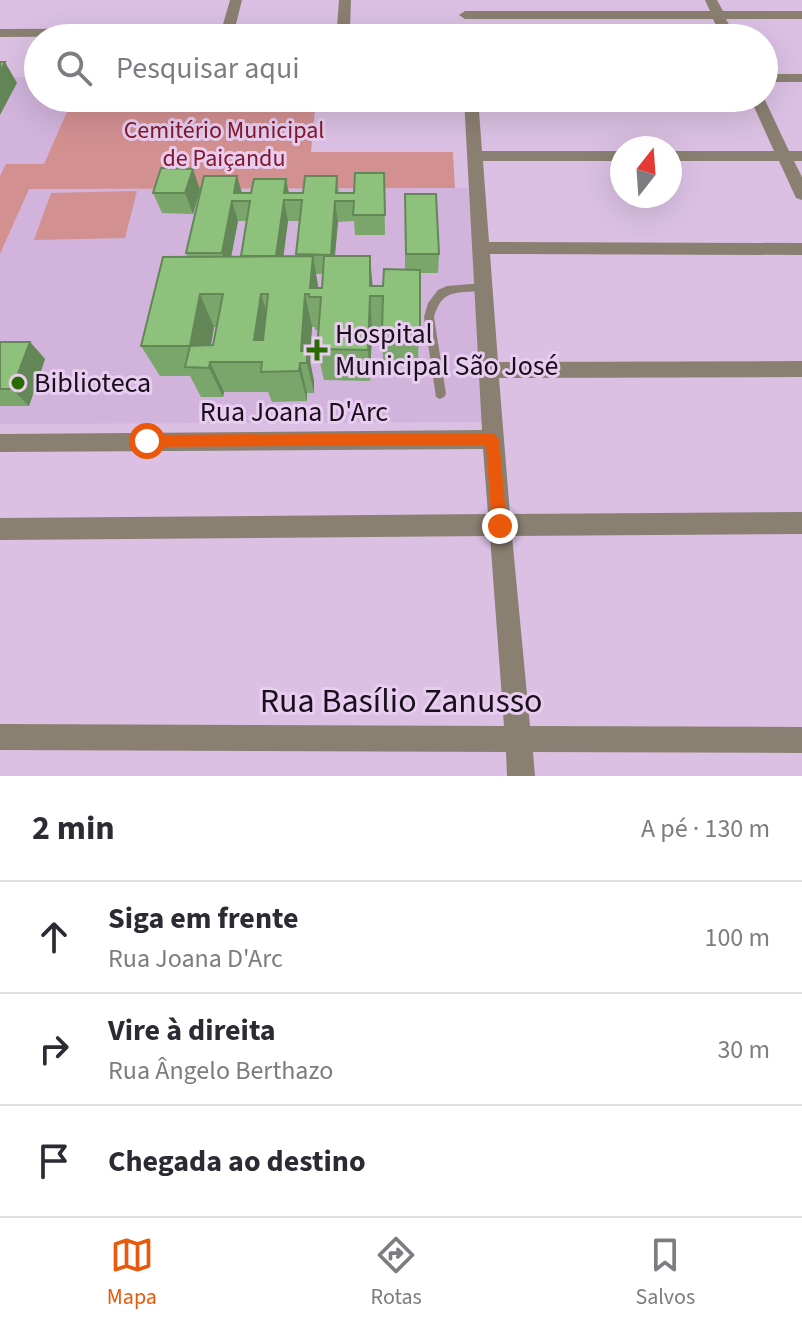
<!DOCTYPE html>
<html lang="pt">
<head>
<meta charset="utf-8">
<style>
  body { margin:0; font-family:"Source Sans 3",sans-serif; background:#f7f7f7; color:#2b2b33 }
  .compass { position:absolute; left:610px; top:136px; width:72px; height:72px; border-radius:50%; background:#fff; box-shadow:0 8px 32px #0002; rotate:17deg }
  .stop { position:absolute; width:24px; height:24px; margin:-18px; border:6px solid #ea580c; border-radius:50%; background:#fff }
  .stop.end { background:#ea580c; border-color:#fff; box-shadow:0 2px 8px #0008 }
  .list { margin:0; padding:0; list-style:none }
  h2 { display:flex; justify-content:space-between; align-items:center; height:104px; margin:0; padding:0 32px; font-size:34px }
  h2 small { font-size:26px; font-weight:400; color:#7c7c81 }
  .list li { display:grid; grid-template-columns:52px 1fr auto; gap:24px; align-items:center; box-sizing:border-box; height:112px; padding:0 32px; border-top:2px solid #e1e1e2 }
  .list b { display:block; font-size:30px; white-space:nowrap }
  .list p { margin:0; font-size:26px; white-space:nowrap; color:#7c7c81 }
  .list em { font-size:26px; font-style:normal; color:#7c7c81 }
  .icon { flex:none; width:44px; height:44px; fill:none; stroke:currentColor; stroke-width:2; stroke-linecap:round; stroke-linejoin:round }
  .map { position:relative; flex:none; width:802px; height:776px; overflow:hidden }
  .search { position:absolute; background:#fff; box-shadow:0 8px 32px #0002; left:24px; right:24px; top:24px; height:88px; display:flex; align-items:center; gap:20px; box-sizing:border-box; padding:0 28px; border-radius:44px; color:#7c7c81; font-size:30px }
  .sheet { height:440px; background:#fff }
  nav { display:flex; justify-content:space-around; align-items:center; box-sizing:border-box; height:112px; border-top:2px solid #e1e1e2; background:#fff; font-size:22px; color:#7c7c81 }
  nav a { display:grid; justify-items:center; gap:4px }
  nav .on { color:#ea580c }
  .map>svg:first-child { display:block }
  .built { fill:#d1b3db }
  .green { fill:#d39091 }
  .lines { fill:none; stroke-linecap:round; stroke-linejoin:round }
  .lane { fill:#8a8071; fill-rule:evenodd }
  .street { fill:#8a8071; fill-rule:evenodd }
  .wall { fill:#7aa66b; fill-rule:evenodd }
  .shaded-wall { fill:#638757 }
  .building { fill:#8ec17c; stroke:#638757; stroke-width:2; fill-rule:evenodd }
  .route { fill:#ea580c }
  .poi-dot { fill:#296b00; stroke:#e8cdf1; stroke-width:3 }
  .labels { text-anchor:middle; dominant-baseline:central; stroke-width:6; stroke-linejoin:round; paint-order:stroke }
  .far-park-label { font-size:24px; fill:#81192a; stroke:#e8cdf1 }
  .poi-label { font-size:28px; fill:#180f1b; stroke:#e8cdf1; text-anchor:start }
  .street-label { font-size:28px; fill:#180f1b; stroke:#e8cdf1 }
  .near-street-label { font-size:34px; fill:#180f1b; stroke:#e8cdf1 }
</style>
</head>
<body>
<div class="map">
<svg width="802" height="776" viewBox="0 0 802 776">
  <rect width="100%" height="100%" fill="#dbc0e3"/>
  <path class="built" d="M0 77H38V98H73L44 165H6L0 176Z
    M468 188 489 422 0 424V254L28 189Z"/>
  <path class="green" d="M73 98H316L311 152H453L455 188 29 189 0 254V176L6 164H44Z
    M137 191 125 238 34 240 51 193Z"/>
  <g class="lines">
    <path class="lane" d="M484 283 488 284 489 287 488 290C461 295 443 285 434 317L446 394 444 397 440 399 436 397 424 317 428 303 438 290 447 286Z"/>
    <path class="street" d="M230 0H242L235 28 337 27 339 0H351L350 27 466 26 473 30 466 34 0 37V29L222 28Z
      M705 0H717L723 11H802V19H726L736 38H722L713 19H465L459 15 465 11H710Z
      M764 74H802V82H764Z
      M464 98H478L482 151H622V161H483L489 242 802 243V255L490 254 498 362 802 361V377L499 378 510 514 802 512V534L512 536 530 726 802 727V753L533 752 535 776H507L506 752 0 750V724L504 726 490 536 0 540V518L488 514 483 449 0 452V434L482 430Z
      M750 98H764L789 151H802V161H794L802 177V200L796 198 779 161H670V151H774Z"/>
  </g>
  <path class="wall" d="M193 169 200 190 193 214 162 213 153 193Z
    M384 173 385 235H355L354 221 338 222 335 256 372 286H383L405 269V194L439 254 438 273H420L418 362 383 361 382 329H372L370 381 324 380 317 349 319 330H315V327H312L310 361 314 381V393H307V401L272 402 268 392H224L223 397H201L190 376H160L141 346 187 257 186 253 204 176 242 193H251L286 179 289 193H303L337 176 339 193H354ZM238 221H247L241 257H231ZM288 221H300L296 257H283ZM316 274H323L322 288H318ZM214 327H217L213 345H211Z
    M0 342H30L45 359 29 406H0Z"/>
  <path class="shaded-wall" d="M5 62 17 83 0 115V71Z
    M193 169 200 190 193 214 185 193Z
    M237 176 243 196 234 193Z
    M286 179 290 200 284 193Z
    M284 200 288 221 281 275 276 256Z
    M232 201 238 221 228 273 222 253Z
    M335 201 338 222 333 274 331 255Z
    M313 256 319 291 310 288Z
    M370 256 373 290 370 286Z
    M200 294 214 327 207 367 190 346Z
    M261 294 271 327 262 362 254 340Z
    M305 294 312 327 310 361 314 381V393L307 363 301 351Z
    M370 296 372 329 370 381 368 350Z
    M30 342 45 359 29 406 12 389Z
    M210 362 224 392 223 397 209 368Z
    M300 363 307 393V401L299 371Z"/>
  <path class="building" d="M0 62H5L0 71Z
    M161 168 193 169 185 193H153Z
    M355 173H384L385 215H353L354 201H335L331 255 296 254 302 200H284L276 256H241L250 201H232L222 253H186L204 176H237L234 193H251L254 179H286L284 193H303L305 176H337L336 193H354Z
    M405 194H436L439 254H406Z
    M313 256 310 288H322L324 256H370V286H383L384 269 420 270V330H382L383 296H370L368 350 317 349 321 297H309V294H305L301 351H307V363H300L299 371 261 372 262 362H210L209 368 185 367 190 346H141L163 257ZM200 294H223L213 345 190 346ZM261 294H268L263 340H254Z
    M0 342H30L12 389H0Z"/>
  <path class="route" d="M493 433 499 439 507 526 500 533 492 526 486 445 147 447 140 441 147 435Z"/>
  <g class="poi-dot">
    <path d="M313 338h8v8h8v8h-8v8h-8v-8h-8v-8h8z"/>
    <circle cx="18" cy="383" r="8"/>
  </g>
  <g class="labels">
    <g class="far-park-label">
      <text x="224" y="130">Cemitério Municipal<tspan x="224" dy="28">de Paiçandu</tspan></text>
    </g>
    <g class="poi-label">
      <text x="335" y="334">Hospital<tspan x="335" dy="32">Municipal São José</tspan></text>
      <text x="34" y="383">Biblioteca</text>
    </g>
    <g class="street-label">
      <text x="294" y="412">Rua Joana D'Arc</text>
    </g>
    <g class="near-street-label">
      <text x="401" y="701">Rua Basílio Zanusso</text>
    </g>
  </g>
</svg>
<svg class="compass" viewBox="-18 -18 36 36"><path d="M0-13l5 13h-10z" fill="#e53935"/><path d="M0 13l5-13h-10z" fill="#7c7c81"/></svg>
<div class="stop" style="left:147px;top:441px"></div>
<div class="stop end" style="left:500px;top:526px"></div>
<div class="search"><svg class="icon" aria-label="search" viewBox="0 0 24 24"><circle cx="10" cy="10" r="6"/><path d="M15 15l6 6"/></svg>Pesquisar aqui</div>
</div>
<section class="sheet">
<h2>2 min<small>A pé · 130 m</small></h2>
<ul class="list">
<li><svg class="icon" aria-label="ahead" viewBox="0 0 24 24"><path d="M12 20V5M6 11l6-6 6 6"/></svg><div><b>Siga em frente</b><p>Rua Joana D'Arc</p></div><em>100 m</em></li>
<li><svg class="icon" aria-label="right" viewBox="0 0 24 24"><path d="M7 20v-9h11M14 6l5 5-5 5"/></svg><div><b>Vire à direita</b><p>Rua Ângelo Berthazo</p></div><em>30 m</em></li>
<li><svg class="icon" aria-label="arrive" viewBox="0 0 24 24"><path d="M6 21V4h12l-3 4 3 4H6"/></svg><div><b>Chegada ao destino</b></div></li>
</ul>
</section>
<nav>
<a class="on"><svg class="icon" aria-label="map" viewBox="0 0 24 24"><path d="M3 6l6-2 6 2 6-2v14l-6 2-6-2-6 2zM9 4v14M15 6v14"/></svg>Mapa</a>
<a><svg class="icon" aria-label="directions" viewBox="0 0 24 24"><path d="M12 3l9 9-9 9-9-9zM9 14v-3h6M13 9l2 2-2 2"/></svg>Rotas</a>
<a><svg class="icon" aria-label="saved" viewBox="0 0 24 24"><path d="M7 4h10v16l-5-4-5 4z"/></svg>Salvos</a>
</nav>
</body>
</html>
